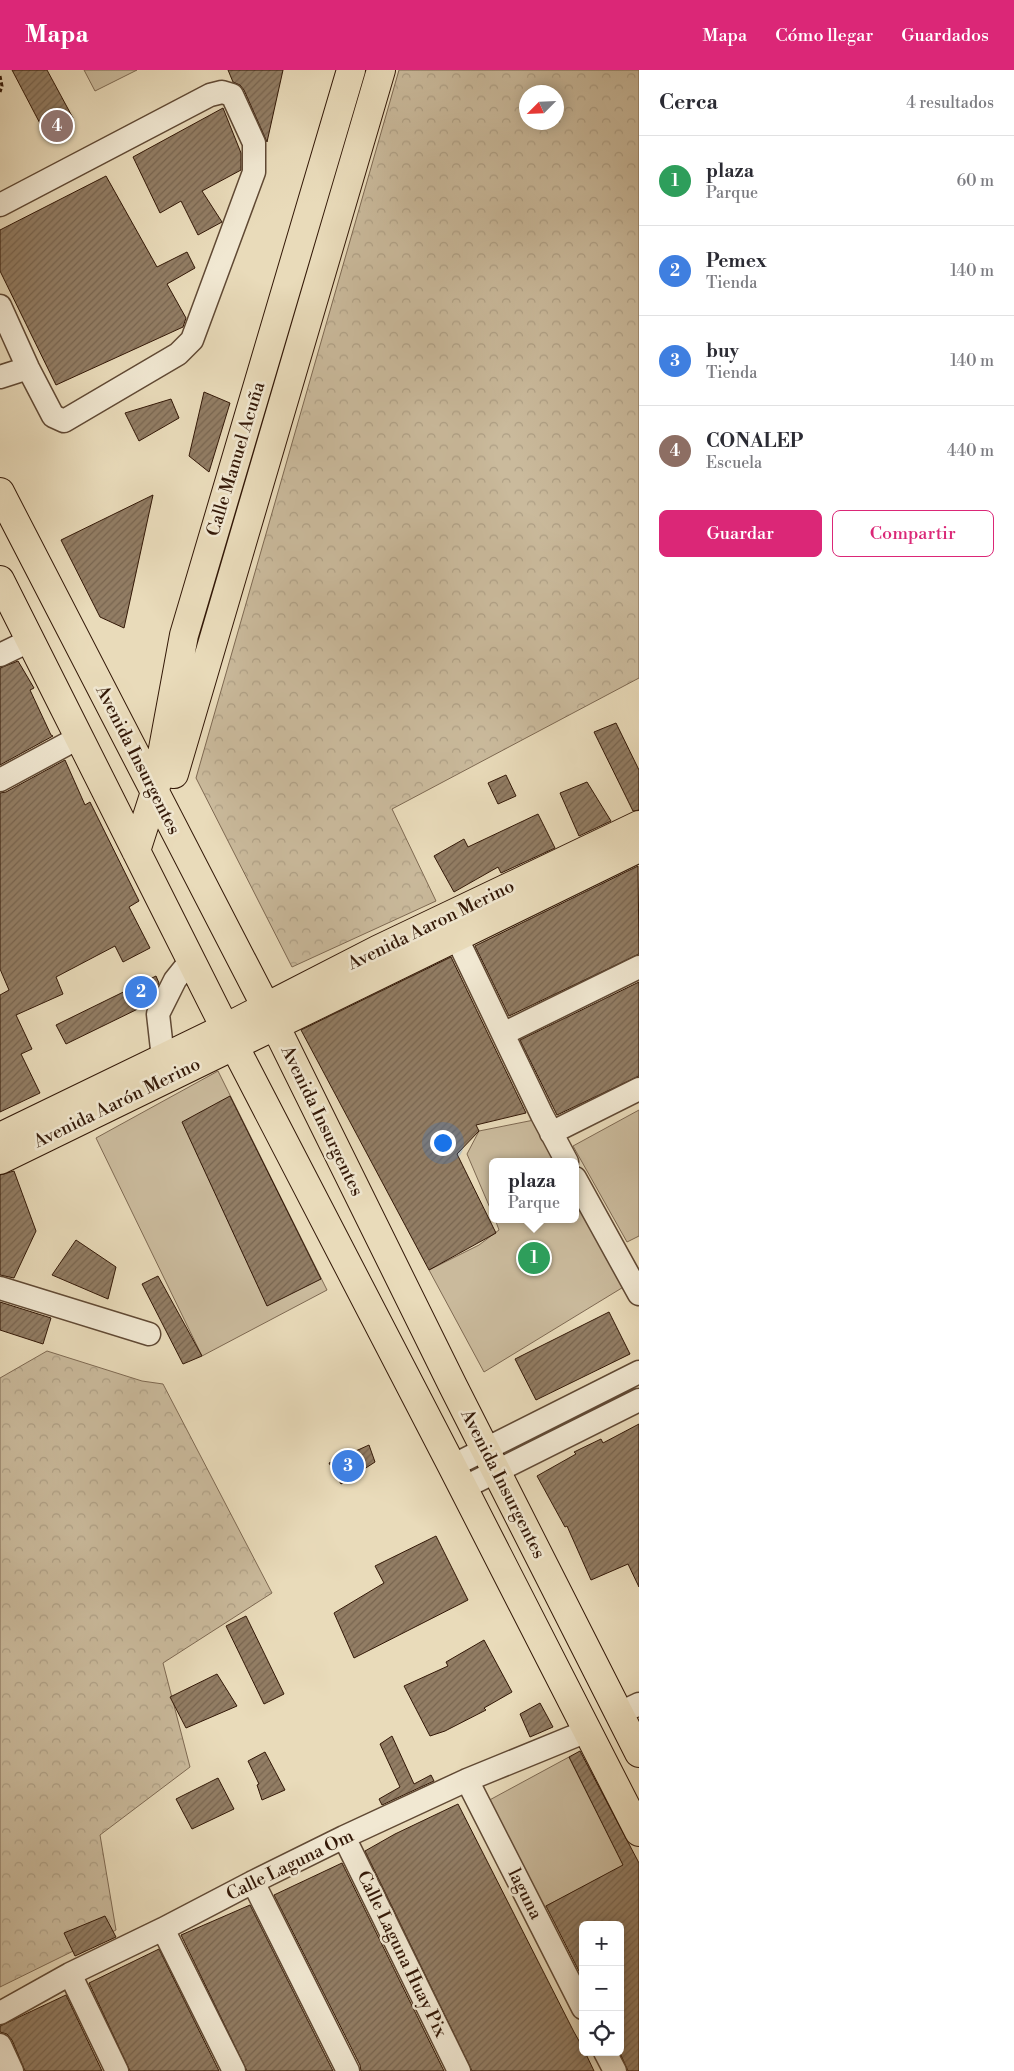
<!DOCTYPE html>
<html lang="es">
<head>
<meta charset="utf-8">
<style>
  body { margin:0; font-family:"Libre Bodoni",serif; background:#f2f2f3; color:#2b2b33 }
  .controls { position:absolute; right:15px; bottom:15px; display:grid; overflow:hidden; border-radius:8px; box-shadow:0 2px 12px #0003 }
  .controls button { width:45px; height:45px; display:grid; place-items:center; padding:0; border:0; border-bottom:1px solid #e1e1e2; background:#fff; color:#2b2b33; font:25px sans-serif }
  .compass { position:absolute; left:519px; top:15px; width:45px; height:45px; border-radius:50%; background:#fff; box-shadow:0 2px 12px #0003; rotate:246deg }
  .you { position:absolute; left:442px; top:1072px; width:18px; height:18px; margin:-12px; border:4px solid #fff; border-radius:50%; background:#1a73e8; box-shadow:0 0 0 8px #1a73e833 }
  .badge { display:grid; place-items:center; width:32px; height:32px; border-radius:50%; background:#db2777; color:#fff; font-size:16px; font-weight:700 }
  .pin { position:absolute; translate:-50% -50%; border:2px solid #fff; box-shadow:0 1px 5px #0006 }
  .popup { position:absolute; left:489px; top:1088px; width:90px; height:65px; box-sizing:border-box; display:grid; place-content:center; border-radius:8px; background:#fff; filter:drop-shadow(0 1px 4px #0005); font-size:16px; white-space:nowrap; color:#7c7c81 }
  .popup b { font-size:19px; color:#2b2b33 }
  .popup::after { content:''; position:absolute; left:50%; top:100%; margin-left:-10px; border:10px solid transparent; border-top-color:#fff }
  .list { margin:0; padding:0; list-style:none }
  h2 { display:flex; justify-content:space-between; align-items:center; height:65px; margin:0; padding:0 20px; font-size:21px }
  h2 small { font-size:16px; font-weight:400; color:#7c7c81 }
  .list li { display:grid; grid-template-columns:32px 1fr auto; gap:15px; align-items:center; box-sizing:border-box; height:90px; padding:0 20px; border-top:1px solid #e1e1e2 }
  .list b { display:block; font-size:19px; white-space:nowrap }
  .list p { margin:0; font-size:16px; white-space:nowrap; color:#7c7c81 }
  .list em { font-size:16px; font-style:normal; color:#7c7c81 }
  .actions { display:flex; gap:10px; padding:15px 20px }
  .actions a { flex:1; padding:11px 0; border:1px solid #db2777; border-radius:8px; text-align:center; font-size:18px; color:#db2777 }
  .actions .main { background:#db2777; color:#fff }
  .icon { flex:none; width:28px; height:28px; fill:none; stroke:currentColor; stroke-width:2; stroke-linecap:round; stroke-linejoin:round }
  .map { position:relative; flex:none; width:639px; height:2001px; overflow:hidden }
  header { display:flex; align-items:center; gap:30px; box-sizing:border-box; height:70px; padding:0 25px; background:#db2777; color:#fff }
  header strong { font-size:24px }
  nav { display:flex; gap:28px; margin-inline-start:auto; font-size:18px }
  main { display:flex }
  aside { flex:1; background:#fff }
  .map>svg:first-child { display:block }
  .green { fill:#caba9c; stroke:#7e6952 }
  .forest { fill:url(#forest-crowns); stroke:#7e6952; fill-rule:evenodd }
  .building { fill:url(#building-hatch); stroke:#331807 }
  .lines { fill:none; stroke-linecap:round; stroke-linejoin:round }
  .minor-casing { stroke:#604934; stroke-width:25 }
  .major-casing { stroke:#331807; stroke-width:30 }
  .path { stroke:#331807; stroke-width:3; stroke-dasharray:4 2.5; stroke-linecap:butt }
  .minor { stroke:#f1e8d2; stroke-width:22 }
  .major { stroke:#e9dbba; stroke-width:28 }
  .labels { text-anchor:middle; dominant-baseline:central; stroke-width:5; stroke-linejoin:round; paint-order:stroke }
  .street-label { font-size:18px; fill:#331807; stroke:#f1e8d2 }
</style>
</head>
<body>
<header>
<strong>Mapa</strong>
<nav><a>Mapa</a><a>Cómo llegar</a><a>Guardados</a></nav>
</header>
<main>
<div class="map">
<svg width="639" height="2001" viewBox="0 0 639 2001">
  <defs>
    <pattern id="forest-crowns" width="20" height="18" patternUnits="userSpaceOnUse" patternTransform="scale(1.25)"><rect width="20" height="18" fill="#caba9c"/><path d="M2 6a3 3 0 1 1 6 0M12 15a3 3 0 1 1 6 0" fill="none" stroke="#ae9f85"/></pattern>
    <pattern id="building-hatch" width="6" height="6" patternUnits="userSpaceOnUse" patternTransform="scale(1.25)"><rect width="6" height="6" fill="#927d64"/><path d="M-1 1l2-2M0 6l6-6M5 7l2-2" fill="none" stroke="#786550"/></pattern>
  </defs>
  <rect width="100%" height="100%" fill="#e9dbba"/>
  <filter id="stains"><feTurbulence type="fractalNoise" baseFrequency=".004" numOctaves="4"/><feColorMatrix values="0 0 0 0 .2 0 0 0 0 .09 0 0 0 0 .02 0 0 0 .5 -.17"/></filter>
  <radialGradient id="worn" r=".72"><stop offset=".6" stop-color="#630" stop-opacity="0"/><stop offset="1" stop-color="#630" stop-opacity=".3"/></radialGradient>
  <path class="green" d="M84 0H137L95 21Z
    M218 1001 327 1220 202 1286 96 1068Z
    M639 1040V1166L627 1172 573 1076Z
    M534 1050 559 1092H493V1145L467 1084 479 1061Z
    M575 1120 630 1213 484 1302 429 1200 479 1175 499 1160 495 1149H575Z
    M569 1687 624 1796 538 1840 484 1733Z"/>
  <path class="forest" d="M399 0H639V608L392 739 436 831 292 897 196 708ZM526 22H556V52H526Z
    M47 1281 142 1311 163 1314 272 1523 163 1593 190 1697 100 1765 116 1860 0 1917V1308Z"/>
  <path class="building" d="M12 0H47L73 48 45 63Z
    M228 0H283L267 72 244 20 240 15 233 12Z
    M223 38 241 83V100L202 121 222 152 198 165 181 131 160 143 133 87Z
    M106 106 157 197 187 182 195 198 167 214 186 248 183 257 56 315 0 201V160Z
    M204 322 230 333 209 402 189 386Z
    M171 329 179 348 139 371 125 343Z
    M153 425 124 558 100 547 61 470Z
    M18 591 34 618 30 620 51 665 53 666 0 695V598Z
    M616 653 639 700V740L633 741 594 662Z
    M65 690 85 735 90 732 139 831 129 837 150 878 123 892 115 876 56 907 63 924 16 945 32 979 21 984 40 1023 0 1042V925L9 920 0 899V723L6 722Z
    M506 705 516 726 498 734 488 713Z
    M587 712 611 751 579 766 560 723Z
    M538 744 555 778 501 803 498 797 454 822 434 786 464 769 468 777Z
    M638 796 639 884 509 946 475 876Z
    M451 887 526 1043 476 1055 479 1061 457 1084 496 1163 429 1200 301 960Z
    M156 906 159 913 148 934 66 974 56 955Z
    M639 912V1006L557 1045 520 970Z
    M230 1026 321 1209 267 1236 182 1052Z
    M14 1101 36 1161 14 1208 0 1205V1105Z
    M76 1170 116 1197 108 1229 52 1205Z
    M158 1206 202 1286 183 1294 142 1214Z
    M0 1232 51 1248 43 1274 0 1260Z
    M609 1242 630 1284 536 1330 515 1289Z
    M639 1354V1517L628 1494 591 1510 567 1456 565 1457 537 1406 576 1384 574 1382 601 1369 603 1373Z
    M369 1375 375 1392 341 1414 329 1393Z
    M436 1466 468 1530 354 1588 334 1543 384 1513 375 1496Z
    M246 1546 284 1624 264 1634 226 1556Z
    M484 1570 512 1622 484 1638 486 1640 445 1661 430 1666 404 1616 448 1596 446 1592Z
    M217 1604 237 1636 186 1658 170 1627Z
    M540 1633 553 1657 530 1667 520 1644Z
    M392 1666 414 1714 431 1705 434 1711 382 1735 379 1729 400 1717 380 1674Z
    M580 1681 639 1793V2001H628L620 1983V1855H583V1909L546 1836 623 1795 569 1687Z
    M265 1682 285 1720 262 1730 257 1715 259 1714 248 1691Z
    M218 1708 234 1739 192 1759 176 1729Z
    M458 1734 574 1962 583 1978V1982H585L594 2001H472L365 1781 395 1764Z
    M342 1793 444 2001H361L360 1995 274 1825Z
    M250 1835 333 2001H247L181 1865Z
    M105 1846 116 1867 75 1886 64 1863Z
    M159 1879 219 2001H130L89 1913Z
    M66 1925 102 2001H25L12 1970 7 1964 0 1962V1956Z"/>
  <g class="lines">
    <defs>
      <path id="minor" d="M0 135 210 25 222 22 232 25 254 73V102L192 270 178 284 64 351 53 346 28 298 0 236
        M0 307 28 298
        M0 585 31 570
        M0 710 78 668
        M449 852 542 1045 567 1092
        M503 964 639 897
        M163 988 158 944 175 910 191 890
        M551 1063 639 1019
        M575 1108 639 1224
        M0 1218 149 1264
        M452 1396 639 1302
        M463 1418 639 1330
        M618 1644 639 1634
        M467 1710 583 1938
        M344 1767 459 2001
        M253 1812 348 2001
        M163 1859 234 2001
        M70 1904 117 2001
        M0 1943 70 1904 163 1859 253 1812 344 1767 467 1710 587 1661
        M0 1975 12 2001
        M605 1982 615 2001"/>
      <path id="major" d="M0 422 266 937 453 1316 639 1683
        M0 510 225 958 452 1396 639 1762
        M174 704 381 0
        M136 781 155 722 184 565 351 0
        M0 1067 225 958 377 880 639 755
        M0 1090 639 778"/>
    </defs>
    <use href="#minor" class="minor-casing"/>
    <use href="#major" class="major-casing"/>
    <path class="path" d="M0 6 2 16 0 22"/>
    <use href="#minor" class="minor"/>
    <use href="#major" class="major"/>
  </g>
  <g class="labels">
    <g class="street-label">
      <text transform="translate(236 389) rotate(-73)">Calle Manuel Acuña</text>
      <text transform="translate(138 690) rotate(63)">Avenida Insurgentes</text>
      <text transform="translate(431 855) rotate(-26)">Avenida Aaron Merino</text>
      <text transform="translate(117 1033) rotate(-26)">Avenida Aarón Merino</text>
      <text transform="translate(322 1051) rotate(64)">Avenida Insurgentes</text>
      <text transform="translate(503 1414) rotate(63)">Avenida Insurgentes</text>
      <text transform="translate(290 1795) rotate(-26)">Calle Laguna Om</text>
      <text transform="translate(525 1824) rotate(63)">laguna</text>
      <text transform="translate(402 1884) rotate(64)">Calle Laguna Huay Pix</text>
    </g>
  </g>
  <rect width="100%" height="100%" filter="url(#stains)"/>
  <rect width="100%" height="100%" fill="url(#worn)"/>
</svg>
<div class="controls">
<button>+</button>
<button>−</button>
<button><svg class="icon" aria-label="locate" viewBox="0 0 24 24"><circle cx="12" cy="12" r="6"/><path d="M12 2v4M12 18v4M2 12h4M18 12h4"/></svg></button>
</div>
<svg class="compass" viewBox="-18 -18 36 36"><path d="M0-13l5 13h-10z" fill="#e53935"/><path d="M0 13l5-13h-10z" fill="#7c7c81"/></svg>
<div class="you"></div>
<div class="pin badge" style="left:534px;top:1188px;background:#2e9e5b">1</div>
<div class="popup"><b>plaza</b>Parque</div>
<div class="pin badge" style="left:141px;top:922px;background:#3f7fe0">2</div>
<div class="pin badge" style="left:348px;top:1396px;background:#3f7fe0">3</div>
<div class="pin badge" style="left:57px;top:56px;background:#8d6e63">4</div>
</div>
<aside>
<h2>Cerca<small>4 resultados</small></h2>
<ul class="list">
<li><span class="badge" style="background:#2e9e5b">1</span><div><b>plaza</b><p>Parque</p></div><em>60 m</em></li>
<li><span class="badge" style="background:#3f7fe0">2</span><div><b>Pemex</b><p>Tienda</p></div><em>140 m</em></li>
<li><span class="badge" style="background:#3f7fe0">3</span><div><b>buy</b><p>Tienda</p></div><em>140 m</em></li>
<li><span class="badge" style="background:#8d6e63">4</span><div><b>CONALEP</b><p>Escuela</p></div><em>440 m</em></li>
</ul>
<div class="actions"><a class="main">Guardar</a><a>Compartir</a></div>
</aside>
</main>
</body>
</html>
